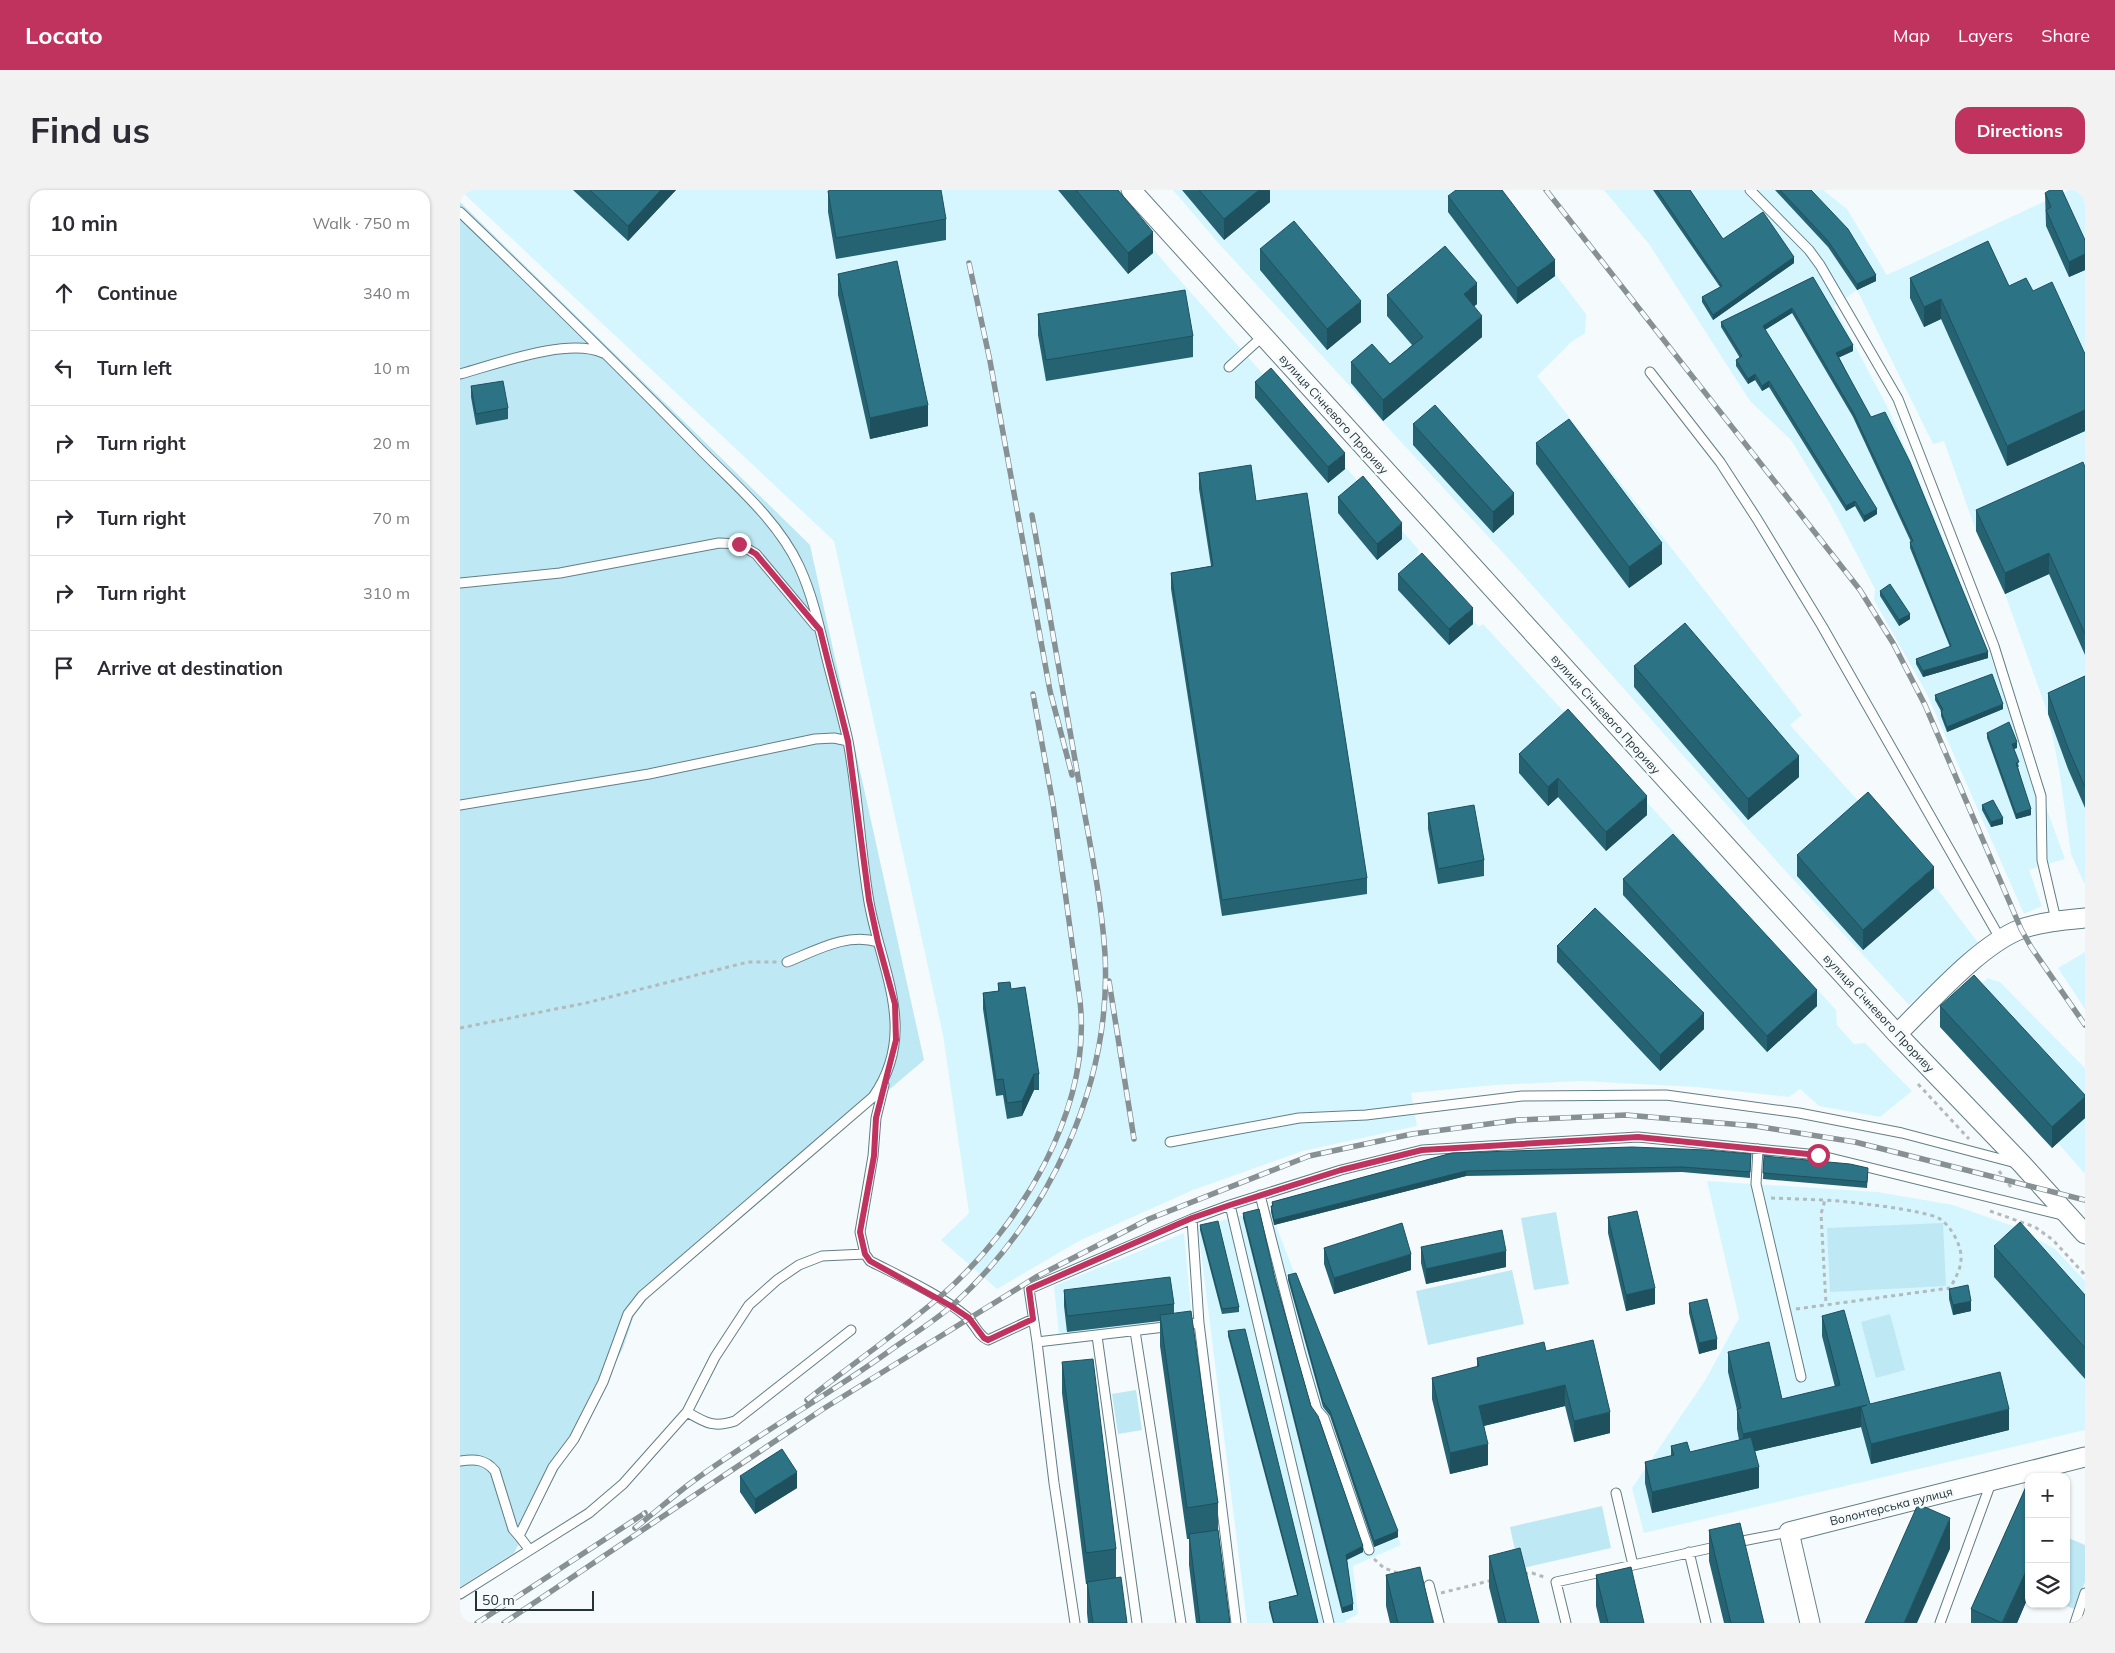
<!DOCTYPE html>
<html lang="en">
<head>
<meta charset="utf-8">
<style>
  body { margin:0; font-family:Mulish,sans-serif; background:#f2f2f3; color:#2b2b33 }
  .controls { position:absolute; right:15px; bottom:15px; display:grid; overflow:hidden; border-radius:10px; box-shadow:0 1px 4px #0004 }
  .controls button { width:45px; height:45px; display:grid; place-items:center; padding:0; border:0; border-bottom:1px solid #e1e1e2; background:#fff; color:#2b2b33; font:25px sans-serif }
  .scale { position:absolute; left:15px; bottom:12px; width:119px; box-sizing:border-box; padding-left:5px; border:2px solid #263235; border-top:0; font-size:14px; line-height:18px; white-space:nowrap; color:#263235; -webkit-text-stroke:4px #f5fbfd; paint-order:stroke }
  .stop { position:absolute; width:15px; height:15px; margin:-11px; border:4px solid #c1335f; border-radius:50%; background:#fff }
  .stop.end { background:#c1335f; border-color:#fff; box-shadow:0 1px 5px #0008 }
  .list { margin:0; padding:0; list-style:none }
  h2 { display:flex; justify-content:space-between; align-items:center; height:65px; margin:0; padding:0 20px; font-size:21px }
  h2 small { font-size:16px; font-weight:400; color:#7c7c81 }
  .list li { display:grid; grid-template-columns:32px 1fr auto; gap:15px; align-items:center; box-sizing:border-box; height:75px; padding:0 20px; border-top:1px solid #e1e1e2 }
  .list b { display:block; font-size:19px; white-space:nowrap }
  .list em { font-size:16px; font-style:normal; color:#7c7c81 }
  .icon { flex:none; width:28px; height:28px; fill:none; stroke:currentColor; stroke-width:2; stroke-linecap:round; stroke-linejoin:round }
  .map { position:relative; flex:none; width:1625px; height:1433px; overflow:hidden; border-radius:15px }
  header { display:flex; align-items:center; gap:30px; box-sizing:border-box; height:70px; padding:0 25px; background:#c1335f; color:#fff }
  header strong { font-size:24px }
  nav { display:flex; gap:28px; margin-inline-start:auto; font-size:18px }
  .intro { display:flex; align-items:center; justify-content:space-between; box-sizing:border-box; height:120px; padding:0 30px }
  h1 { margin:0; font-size:35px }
  .button { padding:12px 22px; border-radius:15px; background:#c1335f; color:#fff; font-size:18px; font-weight:700 }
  main { display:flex; gap:30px; padding:0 30px }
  aside { flex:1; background:#fff; border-radius:15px; box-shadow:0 1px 4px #0004 }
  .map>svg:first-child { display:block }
  .built { fill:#d6f6ff }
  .green { fill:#bee8f4 }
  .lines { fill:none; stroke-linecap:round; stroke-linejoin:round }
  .service-casing { stroke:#627e86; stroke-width:11 }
  .minor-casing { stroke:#627e86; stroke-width:21 }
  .path { stroke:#b2babc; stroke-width:3; stroke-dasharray:4 4; stroke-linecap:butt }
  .service { stroke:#fff; stroke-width:9 }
  .minor { stroke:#fff; stroke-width:19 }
  .rail-casing { stroke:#879093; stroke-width:5.5 }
  .rail { stroke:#f5fbfd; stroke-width:4; stroke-dasharray:11; stroke-linecap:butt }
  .wall { fill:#266372 }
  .shaded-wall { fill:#1f505d }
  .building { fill:#2c7385; stroke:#1f505d }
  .route { stroke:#c1335f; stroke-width:6 }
  .labels { text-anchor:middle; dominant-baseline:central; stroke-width:5; stroke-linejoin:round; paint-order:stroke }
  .street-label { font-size:12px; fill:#263235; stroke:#f5fbfd }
</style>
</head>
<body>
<header>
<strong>Locato</strong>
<nav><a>Map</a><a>Layers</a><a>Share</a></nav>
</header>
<div class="intro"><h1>Find us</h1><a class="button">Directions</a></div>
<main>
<aside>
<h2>10 min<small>Walk · 750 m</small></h2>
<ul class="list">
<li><svg class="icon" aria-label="ahead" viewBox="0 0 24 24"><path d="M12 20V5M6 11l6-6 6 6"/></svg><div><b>Continue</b></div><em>340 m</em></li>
<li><svg class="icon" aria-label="left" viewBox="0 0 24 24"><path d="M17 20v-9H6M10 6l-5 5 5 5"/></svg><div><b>Turn left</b></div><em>10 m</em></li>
<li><svg class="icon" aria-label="right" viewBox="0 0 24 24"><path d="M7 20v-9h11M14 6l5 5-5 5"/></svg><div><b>Turn right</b></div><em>20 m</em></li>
<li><svg class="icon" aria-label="right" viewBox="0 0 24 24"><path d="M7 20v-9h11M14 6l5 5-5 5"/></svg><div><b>Turn right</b></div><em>70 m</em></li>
<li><svg class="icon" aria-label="right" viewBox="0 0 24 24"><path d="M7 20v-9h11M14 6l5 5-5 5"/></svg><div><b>Turn right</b></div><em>310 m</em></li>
<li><svg class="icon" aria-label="arrive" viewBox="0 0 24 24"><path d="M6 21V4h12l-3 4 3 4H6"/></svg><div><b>Arrive at destination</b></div></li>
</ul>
</aside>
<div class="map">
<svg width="1625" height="1433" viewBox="0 0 1625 1433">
  <rect width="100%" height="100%" fill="#f5fbfd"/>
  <path class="built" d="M0 0H643L711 80 959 360 957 366 1019 437 1023 434 1144 565 1376 820 1377 835 1394 854 1405 853 1452 901 1420 927 1359 916 1340 899 1329 907 1236 897 1121 891 1035 895 951 903 957 936 843 961 733 1000 619 1051 537 1099 481 1050 509 1023 483 845 374 351Z
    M713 0H1031L1126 124 1125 143 1110 153 1077 186 1342 525 1330 535 1479 701 1519 754 1449 815 1320 675 1056 377 761 56Z
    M1144 0H1363L1387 19 1427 85 1609 0H1625V695L1611 664 1599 579 1588 524 1545 404 1516 341 1484 251 1473 254 1397 100 1374 116 1429 220 1476 330 1539 488 1605 669 1569 680 1582 716 1564 724 1466 502 1414 410 1415 399 1372 317 1331 250 1290 211 1189 54Z
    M1625 762V819L1598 778Z
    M1528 788 1540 792 1625 878V984L1598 953 1592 958 1480 837 1479 832 1481 828Z
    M1247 991 1418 1002 1493 1015 1556 1037 1595 1059 1625 1091V1240L1184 1343 1172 1298 1246 1189 1279 1128Z
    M809 1018 941 1355 893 1376 898 1424 885 1431V1433H787L738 1037Z
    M724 1043 732 1131 599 1146 594 1096Z"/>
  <path class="green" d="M0 12 350 355 464 870 208 1088 176 1119 163 1158 54 1363 0 1397Z
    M1096 1022 1109 1094 1074 1100 1061 1028Z
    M1483 1033 1486 1096 1370 1102 1367 1038Z
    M1052 1080 1064 1134 968 1155 956 1101Z
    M1430 1124 1445 1180 1416 1188 1401 1132Z
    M676 1200 682 1240 658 1244 652 1204Z
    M1142 1316 1151 1358 1059 1379 1050 1337Z
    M1606 1347 1625 1355V1392L1614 1419 1602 1414H1606Z"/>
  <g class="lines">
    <defs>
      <path id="service" d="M1290 0 1349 60 1360 75 1438 209 1534 456 1581 606 1582 670 1596 730
        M0 22C80 99 160 177 238 257 273 293 317 329 339 376 352 404 359 435 366 465 373 494 382 523 388 551 398 604 400 659 409 712 421 780 459 842 413 907L182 1106 168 1124 143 1192 114 1249 93 1277 59 1346 69 1359
        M769 177 803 146
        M1190 182 1260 272 1297 329 1362 436 1541 750
        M0 184C37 174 108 147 143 163
        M0 393 100 383 259 353 279 354 296 364 356 436
        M0 615 189 584 355 549 374 548 388 551
        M327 772C355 761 387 742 418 752
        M424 895 416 928 413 966 400 1042 405 1064 410 1071C443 1088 479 1104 507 1127 515 1134 518 1146 528 1150L573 1129
        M710 952 839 928 906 925 1062 906 1206 905 1339 923 1442 943 1556 973
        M1298 959 1296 994 1341 1187
        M800 1005 841 1165 857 1220 864 1228 909 1360
        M770 1015 869 1433
        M732 1029 739 1133 577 1152 569 1099 732 1029 770 1015 881 980 962 960 1178 947 1358 965 1606 1026
        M739 1133 776 1433
        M675 1141 721 1433
        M637 1146 677 1433
        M577 1152 594 1293 615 1433
        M227 1222C246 1233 253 1238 275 1231L391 1140
        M0 1271C15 1269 25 1269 35 1281L53 1339 59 1346
        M1156 1303 1173 1375
        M1272 1353 1329 1342
        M1229 1362 1246 1433
        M969 1395 979 1433
        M0 1404 129 1323 163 1294 227 1222 255 1167 289 1115 317 1090 339 1075 362 1066 405 1064
        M1106 1433 1096 1392 1260 1356
        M1480 1433 1532 1290
        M1615 1433 1625 1403"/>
      <path id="minor" d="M671 0 1437 844 1561 973 1625 1044
        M1437 844C1470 812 1519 755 1561 739 1581 732 1604 730 1625 728
        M1350 1433 1329 1342 1625 1267"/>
    </defs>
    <use href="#service" class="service-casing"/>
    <use href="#minor" class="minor-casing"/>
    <path class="path" d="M0 838 126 813 288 772H317
      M1458 894 1509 949
      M1539 981 1553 1000
      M1311 1008 1365 1010
      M1530 1021 1575 1037 1593 1050 1625 1085
      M1336 1119 1490 1098C1495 1089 1501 1079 1501 1069 1502 1056 1491 1036 1480 1029 1466 1020 1385 1011 1365 1010L1361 1024 1366 1114
      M914 1369 924 1378 938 1383
      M1064 1384 1072 1383 1087 1388
      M981 1403 1033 1390"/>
    <use href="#service" class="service"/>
    <use href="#minor" class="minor"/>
    <defs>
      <path id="rail" d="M1086 0 1400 400 1433 453 1465 515 1561 739 1571 757 1625 835
        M509 73 530 171 590 501 612 585
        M649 791 674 949
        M347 1210C392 1174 439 1142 482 1105 561 1036 632 919 620 811L593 614 573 504
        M175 1338C193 1324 210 1309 228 1295 292 1247 363 1209 428 1162 449 1147 473 1132 493 1115 589 1027 652 895 645 764 641 702 627 641 617 581 602 496 587 411 572 325
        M17 1433 185 1323
        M44 1433 363 1219 576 1087 689 1029 849 966 952 944 1058 930 1166 925 1295 936 1395 952 1625 1010"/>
    </defs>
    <use href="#rail" class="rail-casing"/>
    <use href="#rail" class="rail"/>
  </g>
  <path class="wall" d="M113 0H216L168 51Z
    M598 0H658L693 63 668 84Z
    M722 0H810V12L764 50Z
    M1193 0H1230L1263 49 1334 73 1253 130 1242 112V107L1260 97Z
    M1315 0H1351L1416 91 1397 100 1368 57Z
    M368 1 486 29V50L376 69 368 22Z
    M1585 3 1625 50V80L1609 87 1586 36Z
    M988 6 1095 86 1057 114 988 22Z
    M800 59 901 132 867 160 800 80Z
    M378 84 468 236 410 249 378 105Z
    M1353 87 1393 161 1379 167 1528 468 1463 487 1456 474V469L1490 457 1450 358V352H1451L1393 227 1332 123 1305 140 1417 324 1404 332 1395 316 1386 321 1309 197 1302 201 1295 190 1288 194 1276 176V170L1280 168 1261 137V132Z
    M1450 88 1549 96 1625 164V241L1547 276 1481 129 1464 137 1450 108Z
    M927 105 1017 114 1014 116 1022 147 923 231 891 193V172L930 174 952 155 927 126Z
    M578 124 733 146V167L586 191 578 145Z
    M795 192 885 279 868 293 795 208Z
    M11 196 48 218V229L16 235 11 207Z
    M953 234 1054 324 1033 343 953 255Z
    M1076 253 1202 374 1169 398 1076 274Z
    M1625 277V465L1589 384 1545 404 1516 341V320Z
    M739 283 796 311 907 688V704L762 726 711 399V383L751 376 739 299Z
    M878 307 942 349 917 370 878 323Z
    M938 384 1013 434 989 455 938 400Z
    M1420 401 1450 429 1439 436 1420 406Z
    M1174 476 1339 587 1288 630 1174 497Z
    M1625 486V618L1608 579 1588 524V503Z
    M1475 505 1543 519 1487 542 1481 526V521L1475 510Z
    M1527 543 1557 558 1554 559 1559 577H1558L1571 625 1556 629 1527 548Z
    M1059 564 1187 625 1146 661 1098 607 1088 616 1059 583Z
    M1522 615 1543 634 1531 637 1522 620Z
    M968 623 1024 670V686L978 694 968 639Z
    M1337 665 1474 698 1403 760 1337 686Z
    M1163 689 1357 816 1307 862 1163 705Z
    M1097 756 1244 839 1200 881 1097 772Z
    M538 793 551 799 579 884V900H574L562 926 547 929 543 905 536 906 523 819V803L538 801Z
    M1480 816 1625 905V928L1592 958 1480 837Z
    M992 963 1291 964 1290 988 1222 982 1006 986 814 1035 811 1022V1016H812V1012Z
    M1304 966 1408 984 1407 998 1303 989Z
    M783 1023 815 1089 851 1216 903 1362 887 1370 893 1420 882 1423 783 1028Z
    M1148 1027 1195 1114 1166 1121 1148 1043Z
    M740 1035 779 1117V1122L762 1124 740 1040Z
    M1534 1056 1625 1105V1189L1534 1087Z
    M961 1057 1046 1077 966 1094 961 1073Z
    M864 1058 951 1080 874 1104 864 1074Z
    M828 1085 938 1347 914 1357 870 1226 863 1217 828 1090Z
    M1489 1099 1511 1121 1493 1125 1489 1109Z
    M604 1100 714 1114V1123L758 1313V1340L770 1433H736L729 1375V1349H727L700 1156V1131L607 1142 604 1116Z
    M1229 1113 1257 1159 1239 1164 1229 1123Z
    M1362 1126 1410 1214 1549 1240 1411 1274 1401 1237 1295 1261 1299 1298 1192 1323 1185 1293V1272L1211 1266V1256L1230 1262 1279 1250 1277 1239V1220L1268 1182V1162L1322 1209 1375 1197 1362 1146Z
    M768 1141 858 1433H813L809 1418V1412L837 1405 768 1146Z
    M1086 1161 1150 1243 1114 1252 1105 1216 1024 1236 1028 1275 990 1284 972 1209V1188L1017 1177V1168Z
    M602 1172 656 1359V1388L667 1433H628L627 1423V1394H626L602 1203Z
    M280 1286 337 1298 295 1324 280 1302Z
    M1569 1290V1405L1557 1433H1511V1419Z
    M1249 1340 1304 1433H1264L1249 1371Z
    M1029 1366 1079 1433H1038L1029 1397Z
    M926 1385 973 1433H930L926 1416Z
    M1136 1385 1184 1433H1140L1136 1416Z"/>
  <path class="shaded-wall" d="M201 0H216L168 51V36Z
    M799 0H810V12L764 50V29Z
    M693 42V63L668 84V63Z
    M1625 64V80L1609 87V72Z
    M1334 67V73L1253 130V125Z
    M1095 70V86L1057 114V98Z
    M1416 85V91L1397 100V94Z
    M1017 93V114L1004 125V104Z
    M1481 109V129L1464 137V117Z
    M901 111V132L867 160V139Z
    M1332 118V123L1303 141V136Z
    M1022 126V147L923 231V210Z
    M1393 155V161L1376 169V163Z
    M1295 184V190L1288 194V189Z
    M1309 191V197L1302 201V196Z
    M468 215V236L410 249V228Z
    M1625 220V241L1547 276V256Z
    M885 263V279L868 293V277Z
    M1054 303V324L1033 343V322Z
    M1395 311V316L1386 321V316Z
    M1417 319V324L1404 332V326Z
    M942 333V349L917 370V354Z
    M1202 353V374L1169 398V377Z
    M1589 363V384L1545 404V383Z
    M1013 418V434L989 455V439Z
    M1450 424V429L1439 436V430Z
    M1528 462V468L1463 487V481Z
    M1543 514V519L1487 542V537Z
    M1557 552V558L1552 559V554Z
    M1339 566V587L1288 630V609Z
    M1098 588V607L1088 616V597Z
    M1187 606V625L1146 661V642Z
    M1571 619V625L1556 629V624Z
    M1543 628V634L1531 637V632Z
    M1474 677V698L1403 760V740Z
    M1357 800V816L1307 862V846Z
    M1244 823V839L1200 881V865Z
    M574 884V900L562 926V911Z
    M1625 907V928L1592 958V937Z
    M1006 981V986L814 1035V1030Z
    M1046 1061V1077L966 1094V1079Z
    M951 1064V1080L874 1104V1088Z
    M1195 1098V1114L1166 1121V1105Z
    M1511 1111V1121L1493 1125V1115Z
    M1257 1149V1159L1239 1164V1153Z
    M1105 1195V1216L1019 1237V1216Z
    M1407 1215 1401 1217V1237L1283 1264V1244Z
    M1549 1219V1240L1411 1274V1254Z
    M1150 1222V1243L1114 1252V1231Z
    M1028 1254V1275L990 1284V1263Z
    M1299 1277V1298L1192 1323V1302Z
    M337 1282V1298L295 1324V1309Z
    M1490 1328V1359L1457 1433H1444Z
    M938 1341V1347L914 1357V1351Z
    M903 1356V1362L886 1370V1365Z
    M1569 1375V1405L1557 1433H1543Z
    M893 1414V1420L882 1423V1418Z"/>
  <path class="building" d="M130 0H201L168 36Z
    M372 0H481L486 29 376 48 368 1Z
    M616 0H658L693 42 668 63Z
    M739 0H799L764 29Z
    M996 0H1042L1095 70 1057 98 988 6Z
    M1197 0H1230L1263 49 1303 22 1334 67 1253 125 1242 107 1262 96Z
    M1320 0H1351L1388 39 1416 85 1397 94 1368 51Z
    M1590 0H1602L1625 50V64L1609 72 1586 20 1591 17 1585 3Z
    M834 31 901 111 867 139 800 59Z
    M1528 51 1549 96 1566 88 1573 101 1592 92 1625 164V220L1547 256 1481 109 1464 117 1450 88Z
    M985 56 1017 93 1004 104 1022 126 923 210 891 172 912 154 930 174 963 147 927 105Z
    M437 71 468 215 410 228 378 84Z
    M1353 87 1393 155 1376 163 1411 227 1425 222 1450 272 1528 462 1463 481 1456 469 1491 456 1450 352 1453 351 1393 222 1332 118 1303 136 1417 319 1404 326 1395 311 1386 316 1309 191 1302 196 1295 184 1288 189 1276 170 1282 166 1261 132Z
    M725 100 733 146 586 170 578 124Z
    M811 178 885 263 868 277 795 192Z
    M43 191 48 218 16 224 11 196Z
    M975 215 1054 303 1033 322 953 234Z
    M1109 229 1202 353 1169 377 1076 253Z
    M1623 272 1625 277V444L1589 363 1545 383 1516 320Z
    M791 275 796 311 847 303 907 688 762 710 711 383 753 376 739 283Z
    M903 286 942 333 917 354 878 307Z
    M962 363 1013 418 989 439 938 384Z
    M1430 394 1450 424 1439 430 1420 401Z
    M1225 433 1339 566 1288 609 1174 476Z
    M1532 484 1543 514 1487 537 1481 521 1483 520 1475 505Z
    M1625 486V597L1608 558 1588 503Z
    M1108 519 1187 606 1146 642 1098 588 1088 597 1059 564Z
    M1549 532 1557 552 1552 554 1559 572 1556 573 1571 619 1556 624 1527 543Z
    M1408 602 1474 677 1403 740 1337 665Z
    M1533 610 1543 628 1531 632 1522 615Z
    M1014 615 1024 670 978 679 968 623Z
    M1213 644 1357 800 1307 846 1163 689Z
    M1135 718 1244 823 1200 865 1097 756Z
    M1514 785 1625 905V907L1592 937 1480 816Z
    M550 792 551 799 565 797 579 884H574L562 911 547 913 543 889 536 890 523 803 539 801 538 793Z
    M1172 957 1246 960 1291 964 1290 982 1222 977 1006 981 814 1030 811 1016H813L812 1012 992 963Z
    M1304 966 1390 974 1408 978 1407 992 1303 983Z
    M799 1019 815 1089 851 1216 858 1226 903 1356 886 1365 893 1414 882 1418 783 1023Z
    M1177 1021 1195 1098 1166 1105 1148 1027Z
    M758 1031 779 1117 762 1119 740 1035Z
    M1560 1032 1625 1105V1158L1534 1056Z
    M942 1033 951 1064 874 1088 864 1058Z
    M1042 1040 1046 1061 966 1079 961 1057Z
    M836 1083 938 1341 914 1351 870 1221 863 1212 828 1085Z
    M710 1087 714 1114 607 1126 604 1100Z
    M1508 1095 1511 1111 1493 1115 1489 1099Z
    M1247 1109 1257 1149 1239 1153 1229 1113Z
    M1384 1120 1410 1214 1540 1182 1549 1219 1411 1254 1401 1217 1407 1215 1283 1244 1277 1219 1281 1218 1268 1162 1309 1152 1322 1209 1380 1195 1362 1126Z
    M731 1121 758 1313 727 1318 700 1125Z
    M785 1139 858 1433H814L809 1412 838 1405 768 1141Z
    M1133 1150 1150 1222 1114 1231 1105 1195 1019 1216 1028 1254 990 1263 972 1188 1019 1176 1017 1168 1084 1152 1086 1161Z
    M633 1169 656 1359 626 1363 602 1172Z
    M1291 1247 1299 1277 1192 1302 1185 1272 1214 1265 1211 1256 1227 1252 1230 1262Z
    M322 1259 337 1282 295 1309 280 1286Z
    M1569 1290V1375L1542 1433 1511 1419Z
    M1458 1314 1490 1328 1444 1433H1405Z
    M1280 1333 1304 1433H1271L1249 1340Z
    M758 1340 770 1433H740L729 1344Z
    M1060 1358 1079 1433H1046L1029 1366Z
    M960 1377 973 1433H938L926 1385Z
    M1171 1377 1184 1433H1148L1136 1385Z
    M661 1387 667 1433H633L627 1392Z"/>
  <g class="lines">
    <path class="route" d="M279 354 296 364 360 440 388 551 409 710 418 752 435 814 436 850 416 928 414 966 400 1042 405 1064 410 1071 491 1116 509 1128 524 1148 528 1150 573 1129 569 1099 732 1028 770 1015 881 980 962 960 1178 947 1358 965"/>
  </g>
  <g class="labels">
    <g class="street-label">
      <text transform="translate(874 224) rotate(48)">вулиця Січневого Прориву</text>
      <text transform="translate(1146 524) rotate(48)">вулиця Січневого Прориву</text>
      <text transform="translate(1419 823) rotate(47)">вулиця Січневого Прориву</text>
      <text transform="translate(1431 1316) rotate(-14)">Волонтерська вулиця</text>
    </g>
  </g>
</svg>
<div class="controls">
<button>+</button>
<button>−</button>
<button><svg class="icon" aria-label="layers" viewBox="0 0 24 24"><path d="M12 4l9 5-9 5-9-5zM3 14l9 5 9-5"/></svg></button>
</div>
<div class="scale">50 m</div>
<div class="stop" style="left:1358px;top:965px"></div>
<div class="stop end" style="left:279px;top:354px"></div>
</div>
</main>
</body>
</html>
